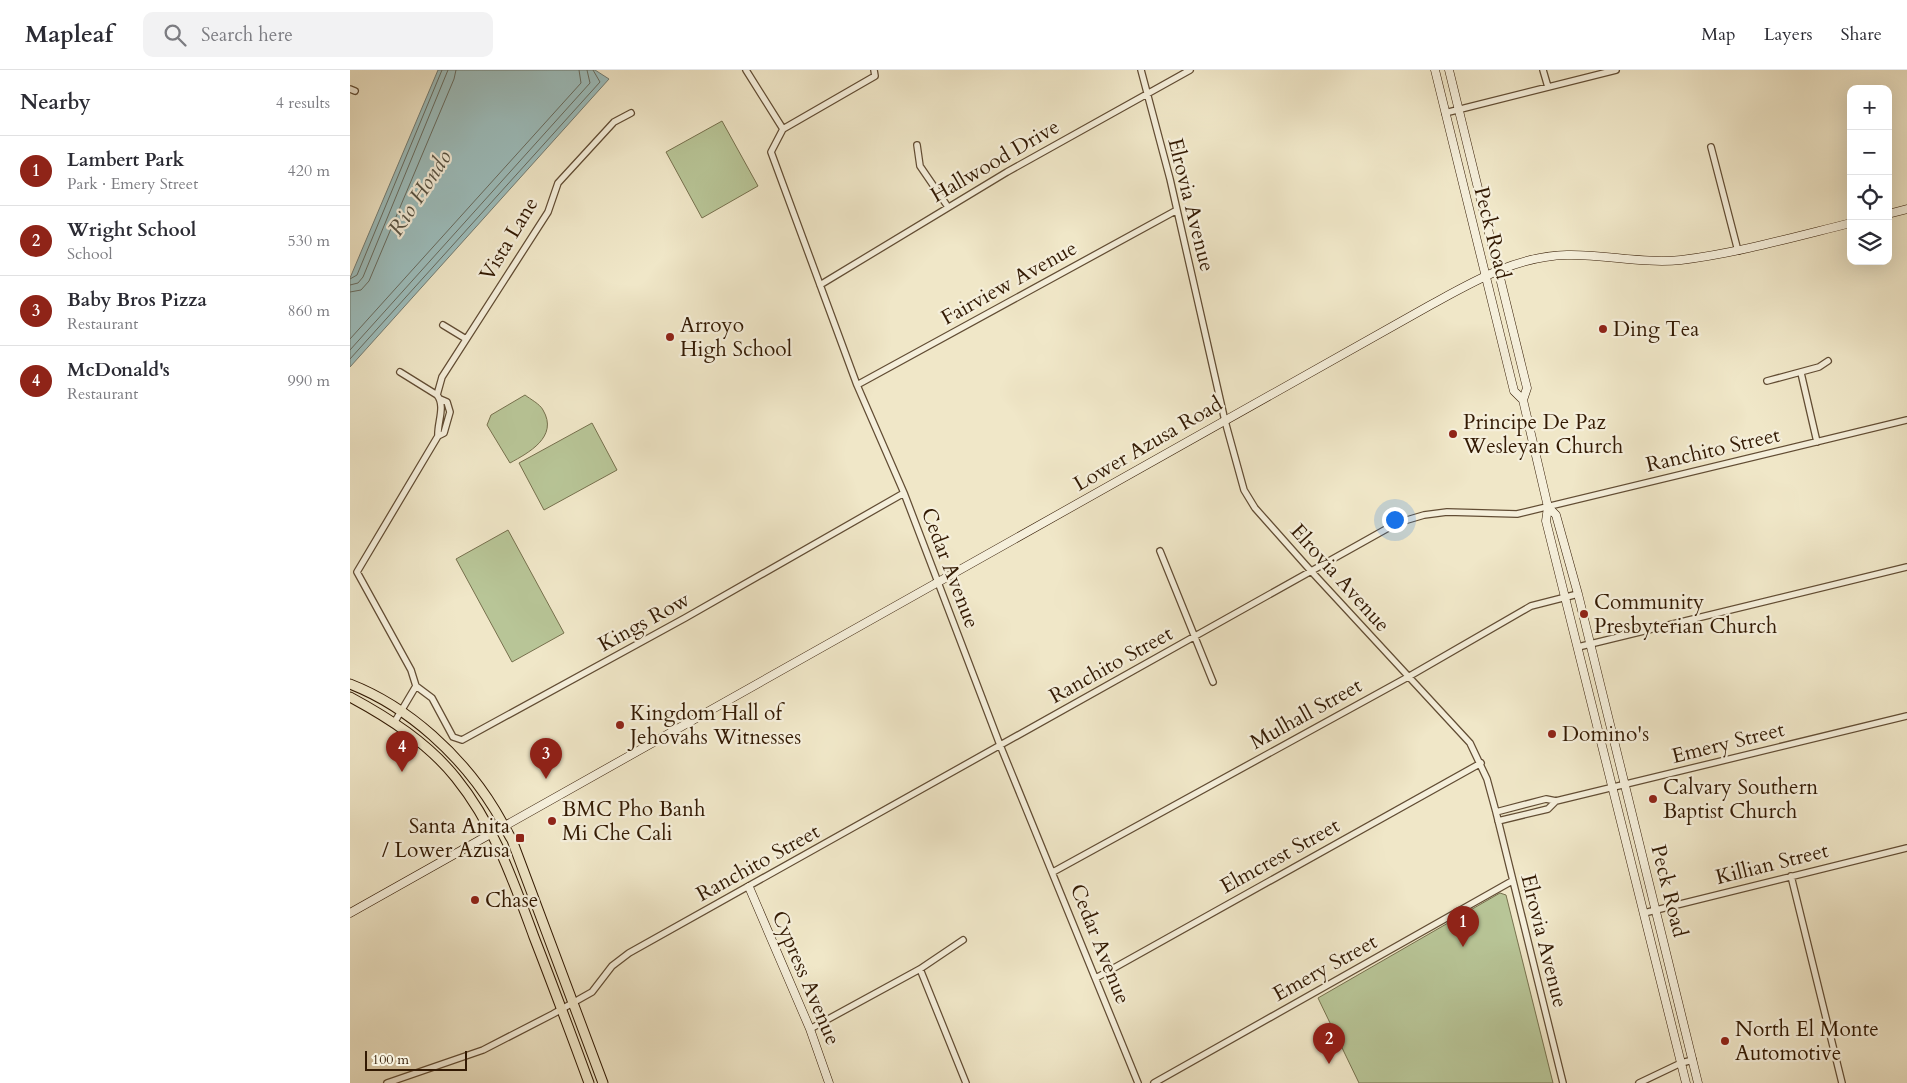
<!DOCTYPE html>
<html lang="en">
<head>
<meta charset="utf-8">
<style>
  body { margin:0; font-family:Cardo,serif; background:#f2f2f3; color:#2b2b33 }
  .controls { position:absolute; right:15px; top:15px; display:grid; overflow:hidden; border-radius:10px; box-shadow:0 5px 20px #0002 }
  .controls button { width:45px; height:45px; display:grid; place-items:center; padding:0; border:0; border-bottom:1px solid #e1e1e2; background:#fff; color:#2b2b33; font:25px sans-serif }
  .scale { position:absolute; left:15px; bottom:12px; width:102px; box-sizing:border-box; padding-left:5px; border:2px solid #331a03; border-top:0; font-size:14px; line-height:18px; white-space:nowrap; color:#331a03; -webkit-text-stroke:4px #f5efdb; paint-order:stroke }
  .you { position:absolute; left:1044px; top:449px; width:18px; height:18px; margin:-12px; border:4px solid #fff; border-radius:50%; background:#1a73e8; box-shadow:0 0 0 8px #1a73e833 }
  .badge { display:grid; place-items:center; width:32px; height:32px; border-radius:50%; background:#8f2418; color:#fff; font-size:16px; font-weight:700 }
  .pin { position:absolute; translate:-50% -41px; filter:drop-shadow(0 1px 2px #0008) }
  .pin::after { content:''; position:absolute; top:26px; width:18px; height:15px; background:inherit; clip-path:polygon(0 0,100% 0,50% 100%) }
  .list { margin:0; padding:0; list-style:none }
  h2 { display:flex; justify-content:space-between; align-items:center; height:65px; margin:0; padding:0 20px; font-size:21px }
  h2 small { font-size:16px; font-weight:400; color:#7c7c81 }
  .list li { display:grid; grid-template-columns:32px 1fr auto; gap:15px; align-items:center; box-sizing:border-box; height:70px; padding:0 20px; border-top:1px solid #e1e1e2 }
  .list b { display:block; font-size:19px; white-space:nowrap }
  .list p { margin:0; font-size:16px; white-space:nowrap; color:#7c7c81 }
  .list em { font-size:16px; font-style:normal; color:#7c7c81 }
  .icon { flex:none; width:28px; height:28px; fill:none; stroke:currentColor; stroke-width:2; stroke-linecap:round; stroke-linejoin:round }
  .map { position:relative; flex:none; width:1557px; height:1013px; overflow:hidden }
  header { display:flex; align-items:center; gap:30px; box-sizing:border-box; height:70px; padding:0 25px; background:#fff; border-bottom:1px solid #e1e1e2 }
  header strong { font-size:24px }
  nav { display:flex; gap:28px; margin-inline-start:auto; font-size:18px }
  .search { width:350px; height:45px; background:#f2f2f3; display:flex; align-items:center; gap:12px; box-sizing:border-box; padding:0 18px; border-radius:10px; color:#7c7c81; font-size:19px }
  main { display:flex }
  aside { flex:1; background:#fff }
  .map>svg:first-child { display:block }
  .green { fill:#b8c597; stroke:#76704d }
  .water { fill:#9dbebd; stroke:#737c73 }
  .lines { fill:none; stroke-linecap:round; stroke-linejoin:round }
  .shore { stroke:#686c60; stroke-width:1 }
  .street-casing { stroke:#624d34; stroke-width:8 }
  .secondary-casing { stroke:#331a03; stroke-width:9 }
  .primary-casing { stroke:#331a03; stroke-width:11 }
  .street { stroke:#f5efdb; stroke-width:5.5 }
  .secondary { stroke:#f5efdb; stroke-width:8 }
  .primary { stroke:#f0e7c8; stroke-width:9 }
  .poi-dot { fill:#8f2418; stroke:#f5efdb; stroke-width:2 }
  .labels { text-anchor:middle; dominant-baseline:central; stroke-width:4.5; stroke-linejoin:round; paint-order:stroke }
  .street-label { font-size:21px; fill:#331a03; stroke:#f5efdb }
  .poi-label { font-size:21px; fill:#331a03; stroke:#f5efdb; text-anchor:start }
  .water-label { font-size:22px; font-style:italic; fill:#585344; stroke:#f5efdb }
</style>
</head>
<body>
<header>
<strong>Mapleaf</strong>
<div class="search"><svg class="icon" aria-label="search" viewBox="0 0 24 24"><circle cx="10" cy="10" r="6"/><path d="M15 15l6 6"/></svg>Search here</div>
<nav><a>Map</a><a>Layers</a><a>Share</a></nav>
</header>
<main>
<aside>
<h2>Nearby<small>4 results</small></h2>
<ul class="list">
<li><span class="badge">1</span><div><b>Lambert Park</b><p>Park · Emery Street</p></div><em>420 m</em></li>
<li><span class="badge">2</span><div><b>Wright School</b><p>School</p></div><em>530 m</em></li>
<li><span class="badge">3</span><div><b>Baby Bros Pizza</b><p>Restaurant</p></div><em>860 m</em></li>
<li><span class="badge">4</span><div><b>McDonald's</b><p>Restaurant</p></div><em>990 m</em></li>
</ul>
</aside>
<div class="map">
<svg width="1557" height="1013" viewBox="0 0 1557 1013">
  <rect width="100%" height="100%" fill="#f0e7c8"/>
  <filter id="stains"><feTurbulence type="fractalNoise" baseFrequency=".004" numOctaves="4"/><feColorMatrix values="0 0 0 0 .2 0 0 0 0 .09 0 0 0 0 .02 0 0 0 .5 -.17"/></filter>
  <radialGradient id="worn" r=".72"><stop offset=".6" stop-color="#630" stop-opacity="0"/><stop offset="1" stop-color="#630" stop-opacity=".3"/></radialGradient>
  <path class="green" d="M372 51 408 116 352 148 316 82Z
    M175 325C180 329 190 334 193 340 209 367 178 383 160 393L137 355 141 345Z
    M242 353 267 400 194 440 169 393Z
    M158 460 214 563 162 592 106 489Z
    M1150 823 1156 825 1203 1013H1009L968 928Z"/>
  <path class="water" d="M88 0H245L259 9 0 297V208Z"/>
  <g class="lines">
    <path class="shore" d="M0 209 7 205 92 0
      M0 215 8 213 13 207 98 0
      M0 222 11 220 19 211 104 9 106 0
      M0 269 231 13 229 0
      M0 280 240 13 237 0
      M0 289 250 12 243 0"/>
    <defs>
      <path id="street" d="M396 0 433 59
        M791 0 820 109 875 351 894 420 905 438 961 501 1120 673 1137 709 1146 742 1213 1013
        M1193 0 1198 17
        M0 19 5 21
        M1095 43 1266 0
        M433 59 421 82 507 315 554 423 650 675 788 1013
        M433 59 525 6 524 0
        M567 75 570 96 598 137
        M1361 77 1388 181
        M470 215 657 102 840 0
        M93 255 116 269
        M50 302 87 325
        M1451 303 1467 372
        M1417 311 1469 297 1478 291
        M507 315 827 140
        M88 366C87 353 96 336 87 325L92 307 198 142 208 113 264 52 281 43
        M810 481 863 612
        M1228 577 1557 497
        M66 616 82 628 103 667 112 670 335 548 554 423
        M44 653 66 616 61 600 7 502 88 366 94 363 100 342 97 332 90 329
        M1146 742 1196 729 1206 731 1557 646
        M1148 751 1198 739 1206 731
        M703 802 1058 607 1181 536 1228 524
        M1441 806 1492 1013
        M1294 843 1557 778
        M570 899 616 1013
        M746 908 1131 693
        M460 959 570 899 613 870
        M37 1013 133 980 203 944 242 922 262 896 279 883 1047 453 1074 445 1097 442 1167 444 1557 350
        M804 1013 1162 811
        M1289 1013 1331 993 1343 990"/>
      <path id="secondary" d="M1085 0 1164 321 1173 330
        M1099 0 1177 318 1173 330 1198 437 1196 451 1336 1013
        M1538 144 1557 139
        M1198 437 1206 445 1228 524 1348 1013
        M399 817 460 959 479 1013
        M0 843 1077 237C1121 213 1165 186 1217 185 1255 184 1293 194 1331 190 1388 183 1444 167 1501 153"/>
      <path id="primary" d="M0 614C59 637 112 686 145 740 151 750 156 760 162 770L253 1013
        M0 627C39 648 78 673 106 708 144 755 163 810 184 867 203 916 221 964 239 1013"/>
    </defs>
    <use href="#street" class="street-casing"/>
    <use href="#secondary" class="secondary-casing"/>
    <use href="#primary" class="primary-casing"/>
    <use href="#street" class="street"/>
    <use href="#secondary" class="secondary"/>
    <use href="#primary" class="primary"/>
  </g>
  <g class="poi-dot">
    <circle cx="1253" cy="259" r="5"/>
    <circle cx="320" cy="267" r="5"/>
    <circle cx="1103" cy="364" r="5"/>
    <circle cx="1234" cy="544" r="5"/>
    <circle cx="270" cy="655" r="5"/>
    <circle cx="1202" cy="664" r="5"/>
    <circle cx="1303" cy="729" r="5"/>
    <circle cx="202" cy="751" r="5"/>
    <rect x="165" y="763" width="10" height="10" rx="2.5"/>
    <circle cx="125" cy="830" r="5"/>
    <circle cx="1375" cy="971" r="5"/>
  </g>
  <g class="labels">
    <g class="street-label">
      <text transform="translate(645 91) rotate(-30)">Hallwood Drive</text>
      <text transform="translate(841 135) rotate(76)">Elrovia Avenue</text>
      <text transform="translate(1142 163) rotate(76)">Peck Road</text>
      <text transform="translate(159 169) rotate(-59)">Vista Lane</text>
      <text transform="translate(659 213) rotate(-29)">Fairview Avenue</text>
      <text transform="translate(798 374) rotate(-30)">Lower Azusa Road</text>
      <text transform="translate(1363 380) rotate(-13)">Ranchito Street</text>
      <text transform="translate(600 498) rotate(69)">Cedar Avenue</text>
      <text transform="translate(990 508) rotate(48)">Elrovia Avenue</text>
      <text transform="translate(294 552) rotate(-29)">Kings Row</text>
      <text transform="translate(761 595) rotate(-29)">Ranchito Street</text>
      <text transform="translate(956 644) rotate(-29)">Mulhall Street</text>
      <text transform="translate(1378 673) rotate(-14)">Emery Street</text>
      <text transform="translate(930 786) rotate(-29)">Elmcrest Street</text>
      <text transform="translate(408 793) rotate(-29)">Ranchito Street</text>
      <text transform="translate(1422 794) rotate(-14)">Killian Street</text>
      <text transform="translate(1319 821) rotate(76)">Peck Road</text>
      <text transform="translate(1194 871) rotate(76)">Elrovia Avenue</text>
      <text transform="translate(750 874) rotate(68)">Cedar Avenue</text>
      <text transform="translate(975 898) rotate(-29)">Emery Street</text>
      <text transform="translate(456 908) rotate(67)">Cypress Avenue</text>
    </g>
    <g class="poi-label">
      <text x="330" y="255">Arroyo<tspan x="330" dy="24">High School</tspan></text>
      <text x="1263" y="259">Ding Tea</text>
      <text x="1113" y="352">Principe De Paz<tspan x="1113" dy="24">Wesleyan Church</tspan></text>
      <text x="1244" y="532">Community<tspan x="1244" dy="24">Presbyterian Church</tspan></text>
      <text x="280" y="643">Kingdom Hall of<tspan x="280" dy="24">Jehovahs Witnesses</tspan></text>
      <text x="1212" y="664">Domino's</text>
      <text x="1313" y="717">Calvary Southern<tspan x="1313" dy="24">Baptist Church</tspan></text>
      <text x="212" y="739">BMC Pho Banh<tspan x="212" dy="24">Mi Che Cali</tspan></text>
      <text x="160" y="756" text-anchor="end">Santa Anita<tspan x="160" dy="24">/ Lower Azusa</tspan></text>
      <text x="135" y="830">Chase</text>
      <text x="1385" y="959">North El Monte<tspan x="1385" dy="24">Automotive</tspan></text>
    </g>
    <g class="water-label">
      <text transform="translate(70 123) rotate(-57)">Rio Hondo</text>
    </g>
  </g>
  <rect width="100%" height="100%" filter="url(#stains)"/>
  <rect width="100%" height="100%" fill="url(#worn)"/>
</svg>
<div class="controls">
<button>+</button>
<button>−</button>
<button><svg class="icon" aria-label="locate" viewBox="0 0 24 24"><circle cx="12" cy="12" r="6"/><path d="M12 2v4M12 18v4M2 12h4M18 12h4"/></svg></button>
<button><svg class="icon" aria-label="layers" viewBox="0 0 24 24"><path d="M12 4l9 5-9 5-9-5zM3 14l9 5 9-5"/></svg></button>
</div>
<div class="scale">100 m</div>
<div class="you"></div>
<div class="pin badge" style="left:1113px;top:877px">1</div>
<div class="pin badge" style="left:979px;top:994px">2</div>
<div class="pin badge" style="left:196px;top:709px">3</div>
<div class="pin badge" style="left:52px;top:702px">4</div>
</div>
</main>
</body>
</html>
